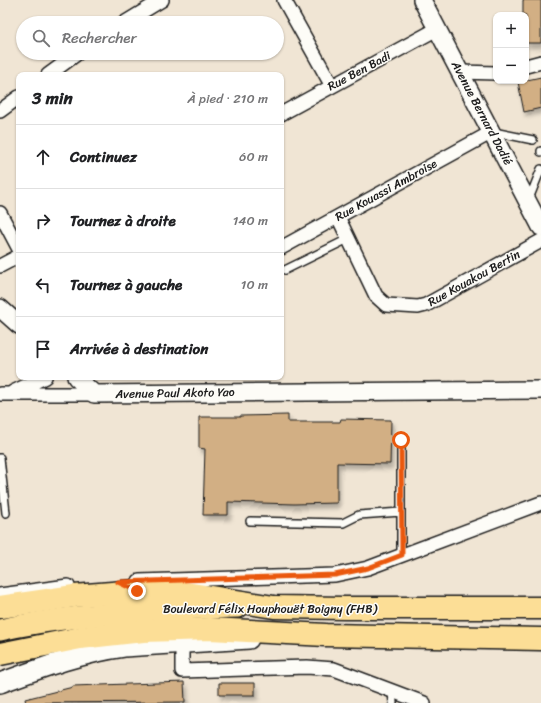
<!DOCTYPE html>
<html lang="fr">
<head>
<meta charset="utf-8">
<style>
  body { margin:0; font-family:Sriracha,sans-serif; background:#f6f6f6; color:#202124 }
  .controls { position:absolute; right:12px; top:12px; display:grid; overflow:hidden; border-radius:8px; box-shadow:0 1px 3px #0004 }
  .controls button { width:36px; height:36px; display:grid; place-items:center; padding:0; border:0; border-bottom:1px solid #e0e0e0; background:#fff; color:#202124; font:20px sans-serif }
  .stop { position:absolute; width:12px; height:12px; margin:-9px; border:3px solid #ea580c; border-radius:50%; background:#fff }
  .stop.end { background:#ea580c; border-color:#fff; box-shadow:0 1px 4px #0008 }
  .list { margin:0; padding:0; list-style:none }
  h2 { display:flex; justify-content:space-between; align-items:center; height:52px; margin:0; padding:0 16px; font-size:17px }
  h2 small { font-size:13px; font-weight:400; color:#757577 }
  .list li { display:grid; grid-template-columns:26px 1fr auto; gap:12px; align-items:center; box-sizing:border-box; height:64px; padding:0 16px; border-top:1px solid #e0e0e0 }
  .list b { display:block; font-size:15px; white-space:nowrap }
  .list em { font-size:13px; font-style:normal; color:#757577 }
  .icon { flex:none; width:22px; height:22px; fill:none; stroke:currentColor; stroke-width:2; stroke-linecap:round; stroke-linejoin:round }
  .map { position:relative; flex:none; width:541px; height:703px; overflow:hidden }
  .search { position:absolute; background:#fff; box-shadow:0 1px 3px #0004; left:16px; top:16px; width:268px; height:44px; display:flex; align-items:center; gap:10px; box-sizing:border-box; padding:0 14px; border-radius:22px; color:#757577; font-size:15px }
  .panel { position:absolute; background:#fff; box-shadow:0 1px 3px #0004; left:16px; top:72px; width:268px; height:308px; border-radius:8px }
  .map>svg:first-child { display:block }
  .building { fill:#d2af84; stroke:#1c1c1c; filter:url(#shadow) }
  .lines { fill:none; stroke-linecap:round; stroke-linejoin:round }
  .service-casing { stroke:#1c1c1c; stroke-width:10 }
  .minor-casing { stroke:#1c1c1c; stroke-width:16 }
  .tertiary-casing { stroke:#1c1c1c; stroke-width:20 }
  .secondary-casing { stroke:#1c1c1c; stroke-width:22 }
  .primary-casing { stroke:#1c1c1c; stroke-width:24 }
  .trunk-casing { stroke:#1c1c1c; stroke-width:25 }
  .service { stroke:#fdfcf7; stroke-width:7 }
  .minor { stroke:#fdfcf7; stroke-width:13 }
  .tertiary { stroke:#fdfcf7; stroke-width:17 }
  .secondary { stroke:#fdfcf7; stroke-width:19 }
  .primary { stroke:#fcde96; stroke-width:21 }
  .trunk { stroke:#fcde96; stroke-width:22 }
  .route { stroke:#ea580c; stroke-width:5 }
  .labels { text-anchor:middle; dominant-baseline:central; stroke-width:3; stroke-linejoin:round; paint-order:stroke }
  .street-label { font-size:12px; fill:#1c1c1c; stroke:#fdfcf7 }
</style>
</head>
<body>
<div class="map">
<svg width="541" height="703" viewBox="0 0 541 703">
  <defs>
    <filter id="shadow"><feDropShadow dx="2.5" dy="4.5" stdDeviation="2" flood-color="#0004"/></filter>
  </defs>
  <rect width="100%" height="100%" fill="#f0e5d4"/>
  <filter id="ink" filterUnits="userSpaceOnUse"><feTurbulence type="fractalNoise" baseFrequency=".025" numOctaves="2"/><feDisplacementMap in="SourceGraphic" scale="8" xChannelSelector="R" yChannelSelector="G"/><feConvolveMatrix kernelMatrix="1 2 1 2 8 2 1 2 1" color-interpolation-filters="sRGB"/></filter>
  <g filter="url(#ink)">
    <path class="building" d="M523 0H541V43H526V15H523Z
      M541 77V108L524 112 518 82Z
      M288 415V422H340L341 419 391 420 390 464 337 463V503L294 504 228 502V515H203L205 449 199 448V417H240V416Z
      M184 682 185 702 26 703 25 699 73 687V686Z
      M219 683H255V695H219Z"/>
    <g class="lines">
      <defs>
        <path id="service" d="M494 132 533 140
          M541 151V152
          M529 199 541 169
          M285 270 348 239
          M401 440V555
          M0 458 6 513
          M250 521 343 523 359 515 401 512
          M392 691 393 703"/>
        <path id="minor" d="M284 0 332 86
          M124 23 162 0
          M526 66 541 62
          M460 72 496 73
          M48 75 78 53
          M0 111 19 97
          M281 114 437 29
          M0 213 19 249
          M338 217 376 296 386 305 418 307 426 305 541 241
          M281 248 492 132
          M0 266 19 256
          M13 392 45 377
          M0 394H94
          M139 581 335 575 368 568 541 503
          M0 595 68 586
          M182 643V671L307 667 334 669 424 703"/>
        <path id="tertiary" d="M422 0 541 227
          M0 308 19 325
          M76 377 94 394 541 390"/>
        <path id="secondary" d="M0 683C41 668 81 653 124 647L249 639"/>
        <path id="primary" d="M0 630C26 624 53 620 79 617 132 611 185 608 238 607"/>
        <path id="trunk" d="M0 607 74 596 137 591 179 592 274 607 345 608H541
          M0 654 80 638 143 631 210 629 326 635 541 639"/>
      </defs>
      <use href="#service" class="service-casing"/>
      <use href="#minor" class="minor-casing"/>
      <use href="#tertiary" class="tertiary-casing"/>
      <use href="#secondary" class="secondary-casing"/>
      <use href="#primary" class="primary-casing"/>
      <use href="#trunk" class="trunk-casing"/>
      <use href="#service" class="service"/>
      <use href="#minor" class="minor"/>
      <use href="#tertiary" class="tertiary"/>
      <use href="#secondary" class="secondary"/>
      <use href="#primary" class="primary"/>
      <use href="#trunk" class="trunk"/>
    </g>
  </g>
  <g class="lines" filter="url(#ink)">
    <path class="route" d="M137 591 118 582 335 575 368 568 402 555 401 440"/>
  </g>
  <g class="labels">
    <g class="street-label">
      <text transform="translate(359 71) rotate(-28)">Rue Ben Badi</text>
      <text transform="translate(482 113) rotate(62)">Avenue Bernard Dadié</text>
      <text transform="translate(386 190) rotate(-29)">Rue Kouassi Ambroise</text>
      <text transform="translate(474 278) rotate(-29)">Rue Kouakou Bertin</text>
      <text transform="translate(175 393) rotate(-1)">Avenue Paul Akoto Yao</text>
      <text x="270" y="609">Boulevard Félix Houphouët Boigny (FHB)</text>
    </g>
  </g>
</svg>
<div class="controls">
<button>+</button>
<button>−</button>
</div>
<div class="stop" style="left:401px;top:440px"></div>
<div class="stop end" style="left:137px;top:591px"></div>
<div class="search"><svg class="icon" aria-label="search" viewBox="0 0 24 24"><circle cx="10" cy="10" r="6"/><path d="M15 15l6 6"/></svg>Rechercher</div>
<section class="panel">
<h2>3 min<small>À pied · 210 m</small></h2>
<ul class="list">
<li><svg class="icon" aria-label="ahead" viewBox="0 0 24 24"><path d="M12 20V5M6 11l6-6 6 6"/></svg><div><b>Continuez</b></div><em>60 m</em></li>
<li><svg class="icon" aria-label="right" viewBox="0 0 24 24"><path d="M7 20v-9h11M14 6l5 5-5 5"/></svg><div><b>Tournez à droite</b></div><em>140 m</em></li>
<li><svg class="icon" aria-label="left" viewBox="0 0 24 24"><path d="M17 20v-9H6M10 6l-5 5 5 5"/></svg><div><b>Tournez à gauche</b></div><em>10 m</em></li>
<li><svg class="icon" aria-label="arrive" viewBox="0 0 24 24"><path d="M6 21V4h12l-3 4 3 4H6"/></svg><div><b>Arrivée à destination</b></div></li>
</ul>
</section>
</div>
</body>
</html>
